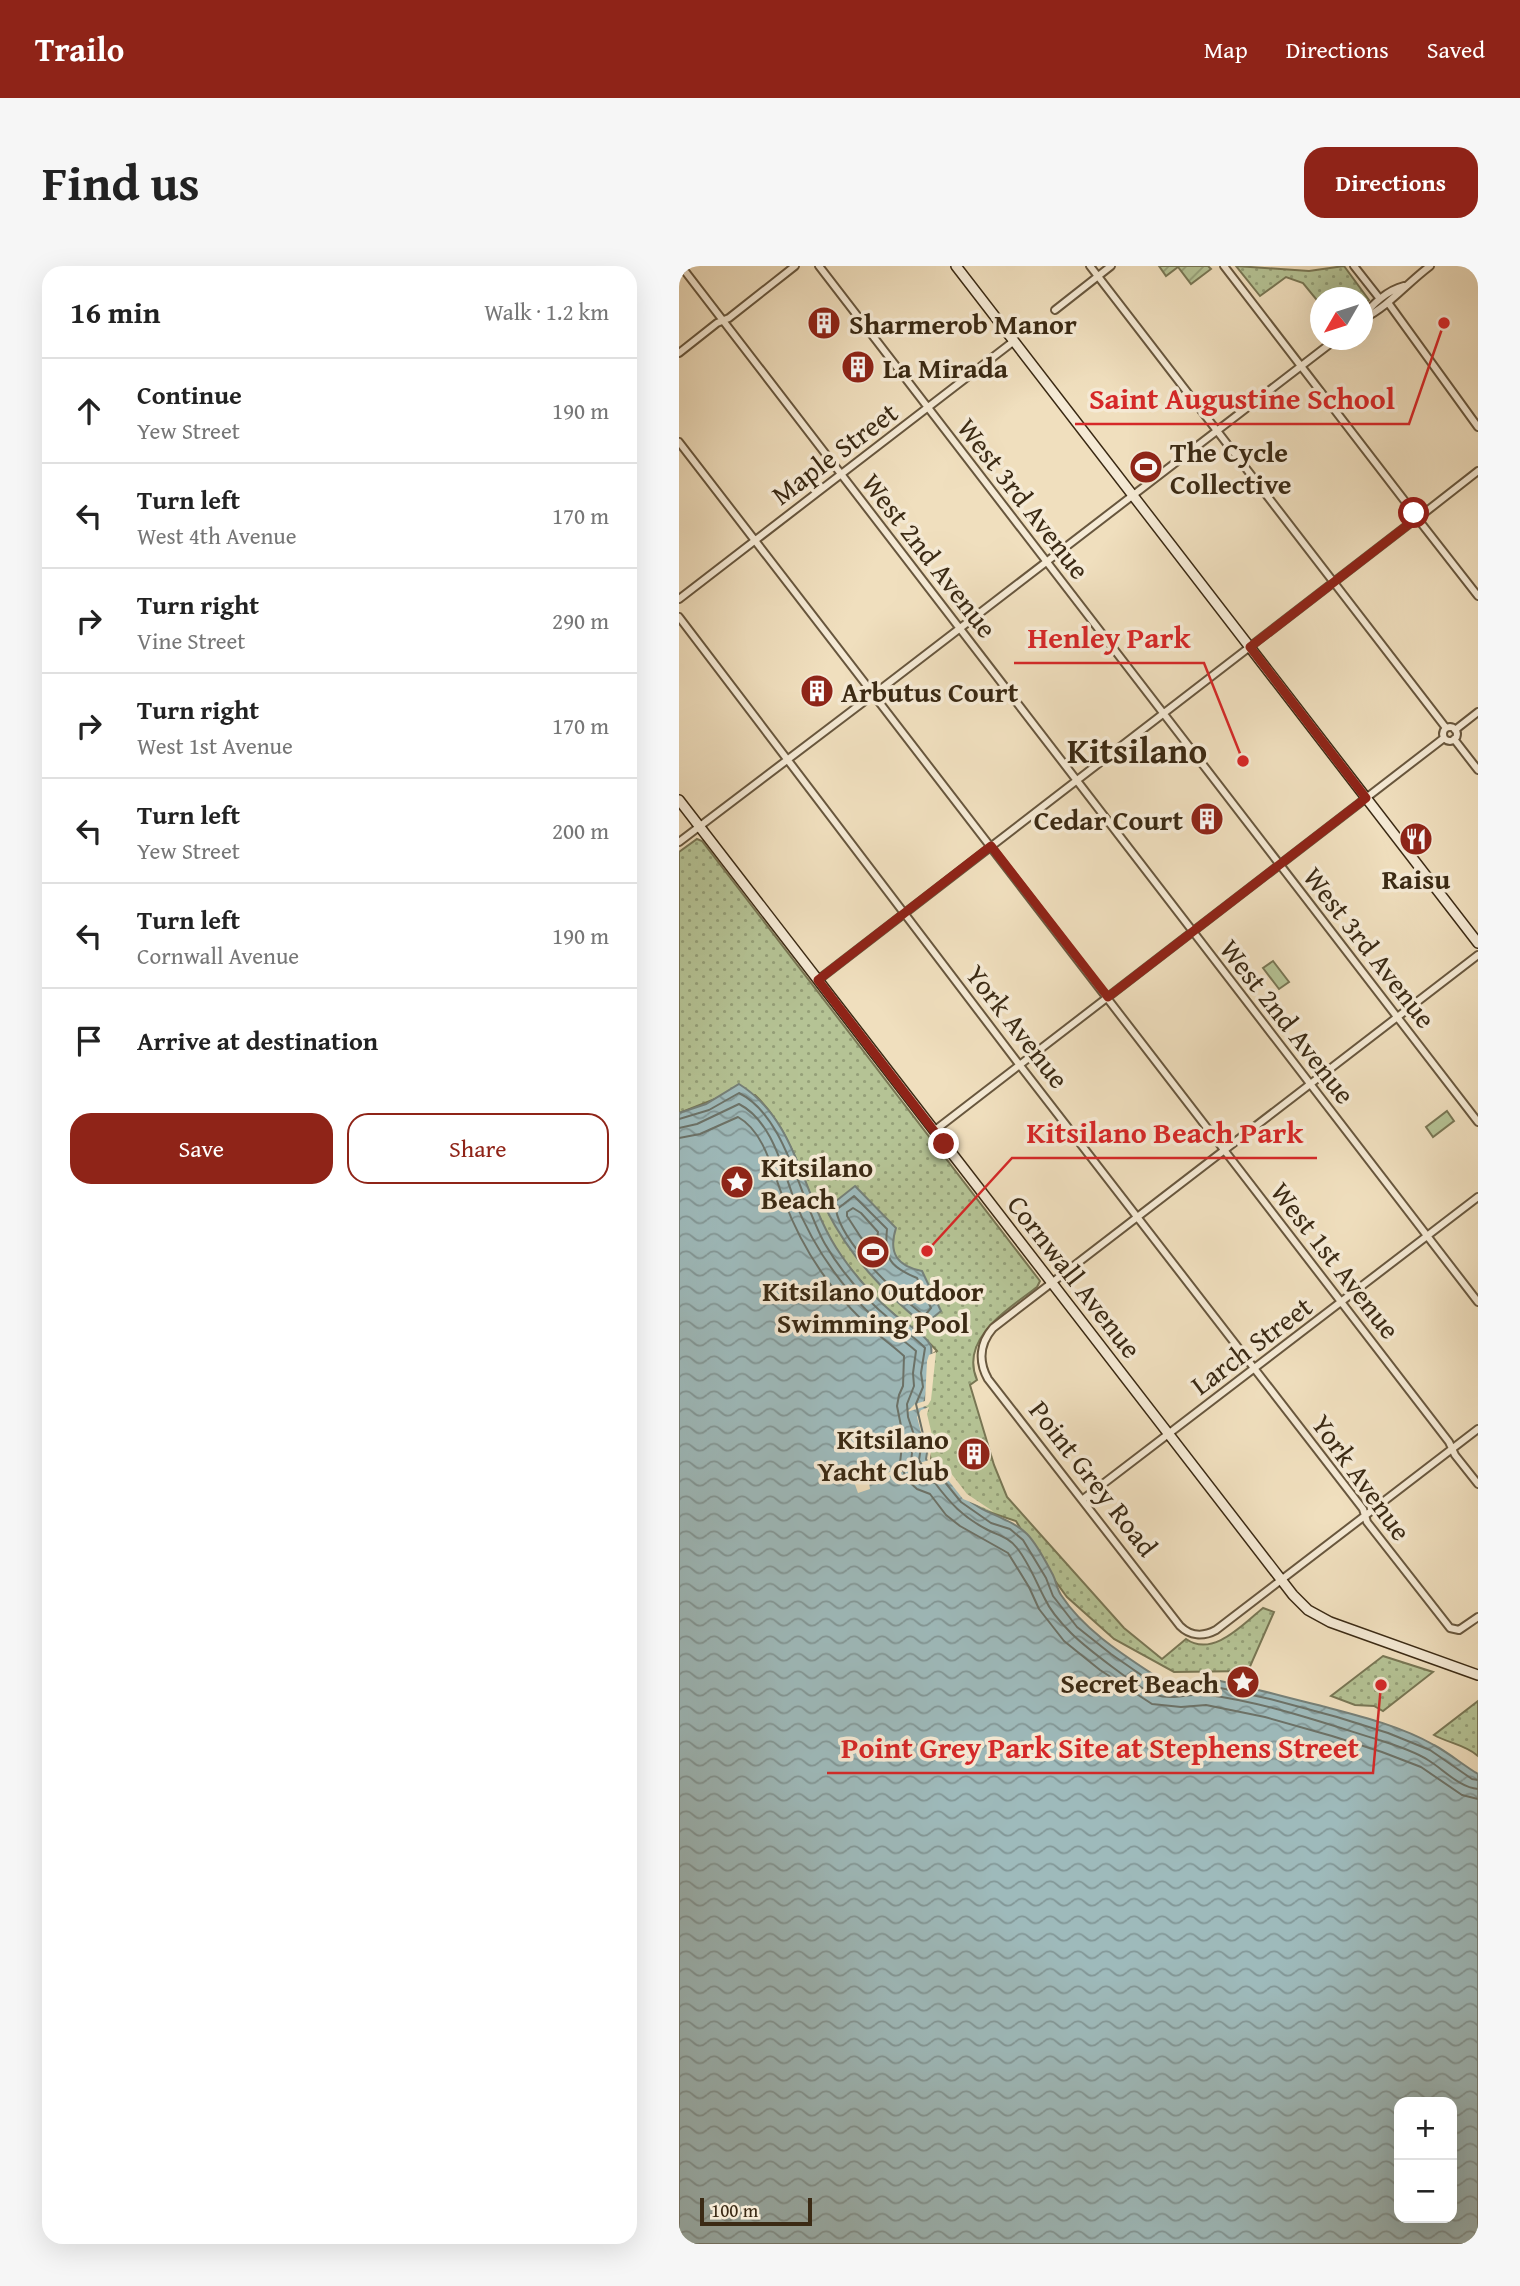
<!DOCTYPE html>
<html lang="en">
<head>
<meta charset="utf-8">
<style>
  body { margin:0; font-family:"Gentium Book Plus",serif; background:#f6f6f6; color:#222 }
  .controls { position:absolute; right:21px; bottom:21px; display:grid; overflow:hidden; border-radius:14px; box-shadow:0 7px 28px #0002 }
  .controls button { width:63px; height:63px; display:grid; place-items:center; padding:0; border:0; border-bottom:2px solid #e0e0e0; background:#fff; color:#222; font:35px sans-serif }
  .compass { position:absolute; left:631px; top:21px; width:63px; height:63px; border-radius:50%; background:#fff; box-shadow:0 7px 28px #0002; rotate:231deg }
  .scale { position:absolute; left:21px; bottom:18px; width:112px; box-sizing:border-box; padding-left:7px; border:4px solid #3b2a14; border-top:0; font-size:19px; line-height:24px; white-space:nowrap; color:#3b2a14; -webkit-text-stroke:5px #f5ead5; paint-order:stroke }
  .stop { position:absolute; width:21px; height:21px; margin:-16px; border:5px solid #8f2418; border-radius:50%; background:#fff }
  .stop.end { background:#8f2418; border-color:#fff; box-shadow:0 2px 7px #0008 }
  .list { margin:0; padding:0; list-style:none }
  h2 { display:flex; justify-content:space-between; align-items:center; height:91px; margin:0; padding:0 28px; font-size:30px }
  h2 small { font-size:23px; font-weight:400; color:#767676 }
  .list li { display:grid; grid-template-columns:46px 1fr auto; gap:21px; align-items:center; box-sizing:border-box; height:105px; padding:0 28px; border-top:2px solid #e0e0e0 }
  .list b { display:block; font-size:26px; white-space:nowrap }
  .list p { margin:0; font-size:23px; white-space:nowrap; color:#767676 }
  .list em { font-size:23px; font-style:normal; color:#767676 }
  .actions { display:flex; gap:14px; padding:21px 28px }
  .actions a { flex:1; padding:16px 0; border:2px solid #8f2418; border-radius:21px; text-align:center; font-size:24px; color:#8f2418 }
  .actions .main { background:#8f2418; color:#fff }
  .icon { flex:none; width:38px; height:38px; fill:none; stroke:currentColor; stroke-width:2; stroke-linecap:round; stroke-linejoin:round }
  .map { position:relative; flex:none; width:799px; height:1978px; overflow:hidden; border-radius:21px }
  header { display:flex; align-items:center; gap:42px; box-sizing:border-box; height:98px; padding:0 35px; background:#8f2418; color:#fff }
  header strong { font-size:33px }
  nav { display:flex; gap:38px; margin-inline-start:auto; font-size:24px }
  .intro { display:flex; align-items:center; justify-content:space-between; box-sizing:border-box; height:168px; padding:0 42px }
  h1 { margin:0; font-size:49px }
  .button { padding:18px 32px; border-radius:21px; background:#8f2418; color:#fff; font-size:24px; font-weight:700 }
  main { display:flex; gap:42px; padding:0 42px }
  aside { flex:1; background:#fff; border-radius:21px; box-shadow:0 7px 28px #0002 }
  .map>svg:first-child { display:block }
  .park { fill:url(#park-dots); stroke:#787654; stroke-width:2 }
  .garden { fill:url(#garden-furrows); stroke:#787654; stroke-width:2 }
  .pitch { fill:#b5c395; stroke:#787654; stroke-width:2 }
  .water { fill:url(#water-waves); stroke:#768078; stroke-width:2; fill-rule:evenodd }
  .pier { fill:#f0dfbe }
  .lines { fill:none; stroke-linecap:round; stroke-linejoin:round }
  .shore { stroke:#6c7268; stroke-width:2 }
  .minor-casing { stroke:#68573e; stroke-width:10 }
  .secondary-casing { stroke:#3b2a14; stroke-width:12 }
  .minor { stroke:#f5ead5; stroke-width:6 }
  .secondary { stroke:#f5ead5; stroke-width:9 }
  .route { stroke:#8f2418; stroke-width:9 }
  .labels { text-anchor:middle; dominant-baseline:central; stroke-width:7; stroke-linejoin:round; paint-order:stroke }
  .poi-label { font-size:28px; font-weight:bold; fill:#3b2a14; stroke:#f5ead5; text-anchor:start }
  .street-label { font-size:28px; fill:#3b2a14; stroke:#f5ead5 }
  .district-label { font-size:35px; font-weight:bold; fill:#3b2a14; stroke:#f5ead5 }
  .leader { fill:none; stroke:#d62828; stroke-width:2.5 }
  .callout-dot { fill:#d62828; stroke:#f5ead5; stroke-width:2.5 }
  .callout-label { font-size:30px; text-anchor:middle; font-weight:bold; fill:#d62828; stroke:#f5ead5; stroke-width:7; stroke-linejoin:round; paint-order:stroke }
</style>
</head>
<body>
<header>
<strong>Trailo</strong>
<nav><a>Map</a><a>Directions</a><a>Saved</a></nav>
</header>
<div class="intro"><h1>Find us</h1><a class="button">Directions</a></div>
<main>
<aside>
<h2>16 min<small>Walk · 1.2 km</small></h2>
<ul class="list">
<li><svg class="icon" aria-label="ahead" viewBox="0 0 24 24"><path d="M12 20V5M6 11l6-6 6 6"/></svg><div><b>Continue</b><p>Yew Street</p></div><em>190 m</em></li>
<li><svg class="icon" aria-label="left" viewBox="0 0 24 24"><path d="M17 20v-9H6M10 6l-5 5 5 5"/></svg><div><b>Turn left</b><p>West 4th Avenue</p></div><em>170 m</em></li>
<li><svg class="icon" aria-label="right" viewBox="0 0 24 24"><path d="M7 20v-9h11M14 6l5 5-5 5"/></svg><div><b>Turn right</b><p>Vine Street</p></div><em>290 m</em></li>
<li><svg class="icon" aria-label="right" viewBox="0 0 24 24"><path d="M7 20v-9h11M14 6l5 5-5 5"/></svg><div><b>Turn right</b><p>West 1st Avenue</p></div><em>170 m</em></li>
<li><svg class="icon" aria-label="left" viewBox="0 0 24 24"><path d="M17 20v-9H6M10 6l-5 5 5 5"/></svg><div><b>Turn left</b><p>Yew Street</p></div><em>200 m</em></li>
<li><svg class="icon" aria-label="left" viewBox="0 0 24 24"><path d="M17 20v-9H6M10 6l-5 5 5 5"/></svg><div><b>Turn left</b><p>Cornwall Avenue</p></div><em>190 m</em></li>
<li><svg class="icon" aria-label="arrive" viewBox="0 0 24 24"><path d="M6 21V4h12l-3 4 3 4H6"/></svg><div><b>Arrive at destination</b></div></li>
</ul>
<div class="actions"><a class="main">Save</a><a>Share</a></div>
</aside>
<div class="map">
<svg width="799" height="1978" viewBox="0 0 799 1978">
  <defs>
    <pattern id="park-dots" width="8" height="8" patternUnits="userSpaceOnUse" patternTransform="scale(1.75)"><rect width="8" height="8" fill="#b5c395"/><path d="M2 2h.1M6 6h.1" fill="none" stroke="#949f78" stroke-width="1.8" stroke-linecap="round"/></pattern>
    <pattern id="garden-furrows" width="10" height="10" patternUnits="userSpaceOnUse" patternTransform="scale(1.75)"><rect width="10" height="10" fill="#b5c395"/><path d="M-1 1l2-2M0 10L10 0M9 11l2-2" fill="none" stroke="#949f78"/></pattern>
    <pattern id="water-waves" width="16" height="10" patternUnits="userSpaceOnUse" patternTransform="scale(1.75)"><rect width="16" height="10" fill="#9ebabb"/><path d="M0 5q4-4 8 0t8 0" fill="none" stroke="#829797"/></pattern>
  </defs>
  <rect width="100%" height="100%" fill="#f0dfbe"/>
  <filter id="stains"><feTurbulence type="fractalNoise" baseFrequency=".00286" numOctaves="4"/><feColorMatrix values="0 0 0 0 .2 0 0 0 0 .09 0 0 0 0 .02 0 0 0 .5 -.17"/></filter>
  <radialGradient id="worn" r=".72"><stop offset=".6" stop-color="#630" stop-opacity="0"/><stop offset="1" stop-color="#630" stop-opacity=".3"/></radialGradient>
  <path class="park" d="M557 0 630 5 665 0 690 34 684 39V32H642L641 38 624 17 607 11 581 30Z
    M18 573 23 575 361 1015 358 1021C330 1043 280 1072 298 1114L291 1119 315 1199 328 1231 445 1362 483 1393 507 1373C534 1392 564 1358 584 1342L595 1346 569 1405 495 1406 435 1373 388 1331 358 1290 337 1255 298 1242 254 1202 239 1142 250 1091 258 1085C246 1071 231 1061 217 1050 196 1033 178 1012 162 990 126 939 122 873 76 829L41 831 0 847V586Z
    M704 1390 754 1406 704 1445 695 1440 676 1439 652 1430Z
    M799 1435V1490C787 1479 769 1477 755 1469Z"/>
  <path class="garden" d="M480 0H529L532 3 512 18 499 1 487 10Z"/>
  <path class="pitch" d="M594 695 610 716 600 723 584 702Z
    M768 845 775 855 754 871 747 861Z"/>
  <path class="water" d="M60 818C121 856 123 934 162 989 177 1011 196 1032 216 1049 227 1058 245 1067 252 1080 254 1095 249 1125 244 1140L247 1142 245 1148 251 1168 247 1193 250 1198C266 1202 274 1219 285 1230 303 1248 331 1251 348 1268 358 1278 367 1296 374 1309 377 1315 378 1323 382 1329 405 1364 443 1388 478 1411 494 1422 522 1411 541 1415 574 1422 606 1431 639 1439 677 1449 720 1459 755 1479 770 1487 784 1499 799 1508V1978H0V847L27 838ZM720 1836H773V1952H720Z
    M176 920 217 962C209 987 218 1000 243 1005L262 1045 245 1059C204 1025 171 991 147 943Z"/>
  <path class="pier" d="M257 1086 252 1134 249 1139 244 1141 228 1146 236 1138 246 1135 248 1095 250 1089Z
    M250 1141 248 1148 254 1173 243 1170 238 1151 242 1144Z
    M252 1185 251 1193 254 1197H260L268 1202 288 1228 315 1246 284 1233 262 1205H237L246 1199 190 1216 191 1223 179 1227 173 1210 186 1206 188 1213 250 1194 249 1186Z"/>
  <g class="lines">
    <path class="shore" d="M0 853 30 844 60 827C107 850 121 934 146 978 163 1007 187 1034 213 1055 224 1064 237 1072 246 1082L242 1107 244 1121 237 1138 244 1168 240 1194 247 1206 261 1210 282 1236 312 1257 331 1263 344 1274 367 1312 374 1330 398 1361 432 1388 478 1420 502 1422 528 1419 591 1433 658 1451 709 1467 751 1484 793 1513 799 1514
      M0 862 18 858 60 838C93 855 103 901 115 933 132 976 158 1015 191 1048 206 1061 222 1072 237 1085L234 1107 235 1120 228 1138 229 1151 235 1169 232 1196 240 1212 256 1217C271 1237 284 1251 307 1263 318 1269 330 1271 338 1282 350 1297 357 1316 366 1333 371 1344 383 1358 392 1367 405 1380 461 1424 477 1429 495 1435 513 1426 530 1429 588 1437 645 1457 700 1474 716 1479 735 1485 749 1494 764 1503 781 1522 799 1523
      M0 872 21 868 59 851C86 866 94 907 105 934 122 980 149 1021 184 1055 197 1068 212 1078 225 1090L224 1120 220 1129 218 1140 224 1170 221 1197 228 1214 238 1223 251 1228 267 1249 281 1260 329 1287 350 1321 360 1343 385 1375 421 1404 473 1438 502 1441 527 1439 586 1451 653 1470 703 1486 742 1501 783 1529 799 1533
      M175 930 208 963C205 993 211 1001 238 1012L252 1042 247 1048H243C217 1027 163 978 157 944Z
      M174 942 182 947 199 966 196 988 192 987 168 950V946Z"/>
    <defs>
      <path id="minor" d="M2 0 799 1036
        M140 0 799 856
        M411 0 767 462
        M545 0 735 247
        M675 0 701 33
        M710 38 799 161
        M376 44 432 0
        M684 51C693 38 709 24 725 20
        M684 53C710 40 727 18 751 0
        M0 87 38 57 50 52 116 0
        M0 176 192 425
        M744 248 799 205
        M742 257 799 330
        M0 333 335 75
        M0 351 336 793 684 1243 688 1256 771 1362 780 1364 799 1351
        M198 426 656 74
        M197 432 770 1176 776 1189 799 1218
        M764 468a7 7 0 1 1 14 0a7 7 0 1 1-14 0Z
        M776 464 799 446
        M775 473 799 504
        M0 576 191 431
        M799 689 314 1062C301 1077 299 1095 309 1113L501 1360C511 1370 524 1371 537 1364L799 1163
        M139 714 734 255
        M255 865 765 472
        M403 1234 799 931"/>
      <path id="secondary" d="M277 0 799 677
        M0 534 614 1329 629 1344 651 1356 799 1409"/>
    </defs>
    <use href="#minor" class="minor-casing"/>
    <use href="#secondary" class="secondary-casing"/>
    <use href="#minor" class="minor"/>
    <use href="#secondary" class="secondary"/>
  </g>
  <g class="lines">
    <path class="route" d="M265 878 139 714 312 580 429 731 687 532 571 381 734 255 735 247"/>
  </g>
  <defs>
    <symbol id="building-disc" viewBox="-11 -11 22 22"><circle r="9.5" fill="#8f2418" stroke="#f5ead5"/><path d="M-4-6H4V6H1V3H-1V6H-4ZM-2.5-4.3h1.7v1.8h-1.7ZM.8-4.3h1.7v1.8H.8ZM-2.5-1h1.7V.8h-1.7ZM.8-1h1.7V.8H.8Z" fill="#fff"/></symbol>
    <symbol id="stadium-disc" viewBox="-11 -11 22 22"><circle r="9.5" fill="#8f2418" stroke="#f5ead5"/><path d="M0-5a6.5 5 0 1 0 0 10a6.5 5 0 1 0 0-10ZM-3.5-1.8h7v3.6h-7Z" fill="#fff"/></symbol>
    <symbol id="restaurant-disc" viewBox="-11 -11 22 22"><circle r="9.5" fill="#8f2418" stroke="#f5ead5"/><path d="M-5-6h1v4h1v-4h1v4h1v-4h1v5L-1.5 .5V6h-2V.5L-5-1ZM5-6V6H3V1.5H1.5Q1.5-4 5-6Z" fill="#fff"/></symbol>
    <symbol id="sight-disc" viewBox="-11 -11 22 22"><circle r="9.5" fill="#8f2418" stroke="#f5ead5"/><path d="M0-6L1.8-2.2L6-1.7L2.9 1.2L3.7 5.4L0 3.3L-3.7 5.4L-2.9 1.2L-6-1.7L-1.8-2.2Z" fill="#fff"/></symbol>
  </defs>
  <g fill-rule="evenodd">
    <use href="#building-disc" x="126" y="38" width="38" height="38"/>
    <use href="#building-disc" x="160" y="82" width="38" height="38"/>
    <use href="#stadium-disc" x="448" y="182" width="38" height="38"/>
    <use href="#building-disc" x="119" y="406" width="38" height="38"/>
    <use href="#building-disc" x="509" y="534" width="38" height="38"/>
    <use href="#restaurant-disc" x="718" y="554" width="38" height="38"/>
    <use href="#sight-disc" x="39" y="897" width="38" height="38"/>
    <use href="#stadium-disc" x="175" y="967" width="38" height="38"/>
    <use href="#building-disc" x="276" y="1169" width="38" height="38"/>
    <use href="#sight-disc" x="545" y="1397" width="38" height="38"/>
  </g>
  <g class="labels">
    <g class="poi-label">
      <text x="170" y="57">Sharmerob Manor</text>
      <text x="204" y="101">La Mirada</text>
      <text x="491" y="185">The Cycle<tspan x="491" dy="32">Collective</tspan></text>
      <text x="162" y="425">Arbutus Court</text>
      <text x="504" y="553" text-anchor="end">Cedar Court</text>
      <text x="737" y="612" text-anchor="middle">Raisu</text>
      <text x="82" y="900">Kitsilano<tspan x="82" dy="32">Beach</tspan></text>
      <text x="194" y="1024" text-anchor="middle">Kitsilano Outdoor<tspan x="194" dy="32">Swimming Pool</tspan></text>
      <text x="270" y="1172" text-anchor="end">Kitsilano<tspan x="270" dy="32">Yacht Club</tspan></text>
      <text x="540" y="1416" text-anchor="end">Secret Beach</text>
    </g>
    <g class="street-label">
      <text transform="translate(155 187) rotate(-37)">Maple Street</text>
      <text transform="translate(345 232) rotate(52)">West 3rd Avenue</text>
      <text transform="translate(251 289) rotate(52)">West 2nd Avenue</text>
      <text transform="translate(691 681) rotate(52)">West 3rd Avenue</text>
      <text transform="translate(609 755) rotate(52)">West 2nd Avenue</text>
      <text transform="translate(339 760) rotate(52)">York Avenue</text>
      <text transform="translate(657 994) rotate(52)">West 1st Avenue</text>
      <text transform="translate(396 1010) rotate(52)">Cornwall Avenue</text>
      <text transform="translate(572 1079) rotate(-37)">Larch Street</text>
      <text transform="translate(683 1211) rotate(54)">York Avenue</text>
      <text transform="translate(415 1212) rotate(52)">Point Grey Road</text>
    </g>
    <g class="district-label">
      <text x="458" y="484">Kitsilano</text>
    </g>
  </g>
  <path class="leader" d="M765 57L730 158H396M564 495L525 397H335M248 985L333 892H638M702 1419L694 1507H148"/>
  <g class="callout-dot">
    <circle cx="765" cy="57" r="7"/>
    <circle cx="564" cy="495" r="7"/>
    <circle cx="248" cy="985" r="7"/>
    <circle cx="702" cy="1419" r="7"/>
  </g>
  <g class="callout-label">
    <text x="563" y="143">Saint Augustine School</text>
    <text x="430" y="382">Henley Park</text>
    <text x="486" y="877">Kitsilano Beach Park</text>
    <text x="421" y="1492">Point Grey Park Site at Stephens Street</text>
  </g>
  <rect width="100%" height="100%" filter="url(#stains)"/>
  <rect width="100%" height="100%" fill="url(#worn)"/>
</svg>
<div class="controls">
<button>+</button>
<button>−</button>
</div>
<svg class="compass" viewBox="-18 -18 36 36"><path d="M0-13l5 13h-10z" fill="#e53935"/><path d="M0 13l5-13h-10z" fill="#767676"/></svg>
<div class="scale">100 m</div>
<div class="stop" style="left:735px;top:247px"></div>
<div class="stop end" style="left:265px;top:878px"></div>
</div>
</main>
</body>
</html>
